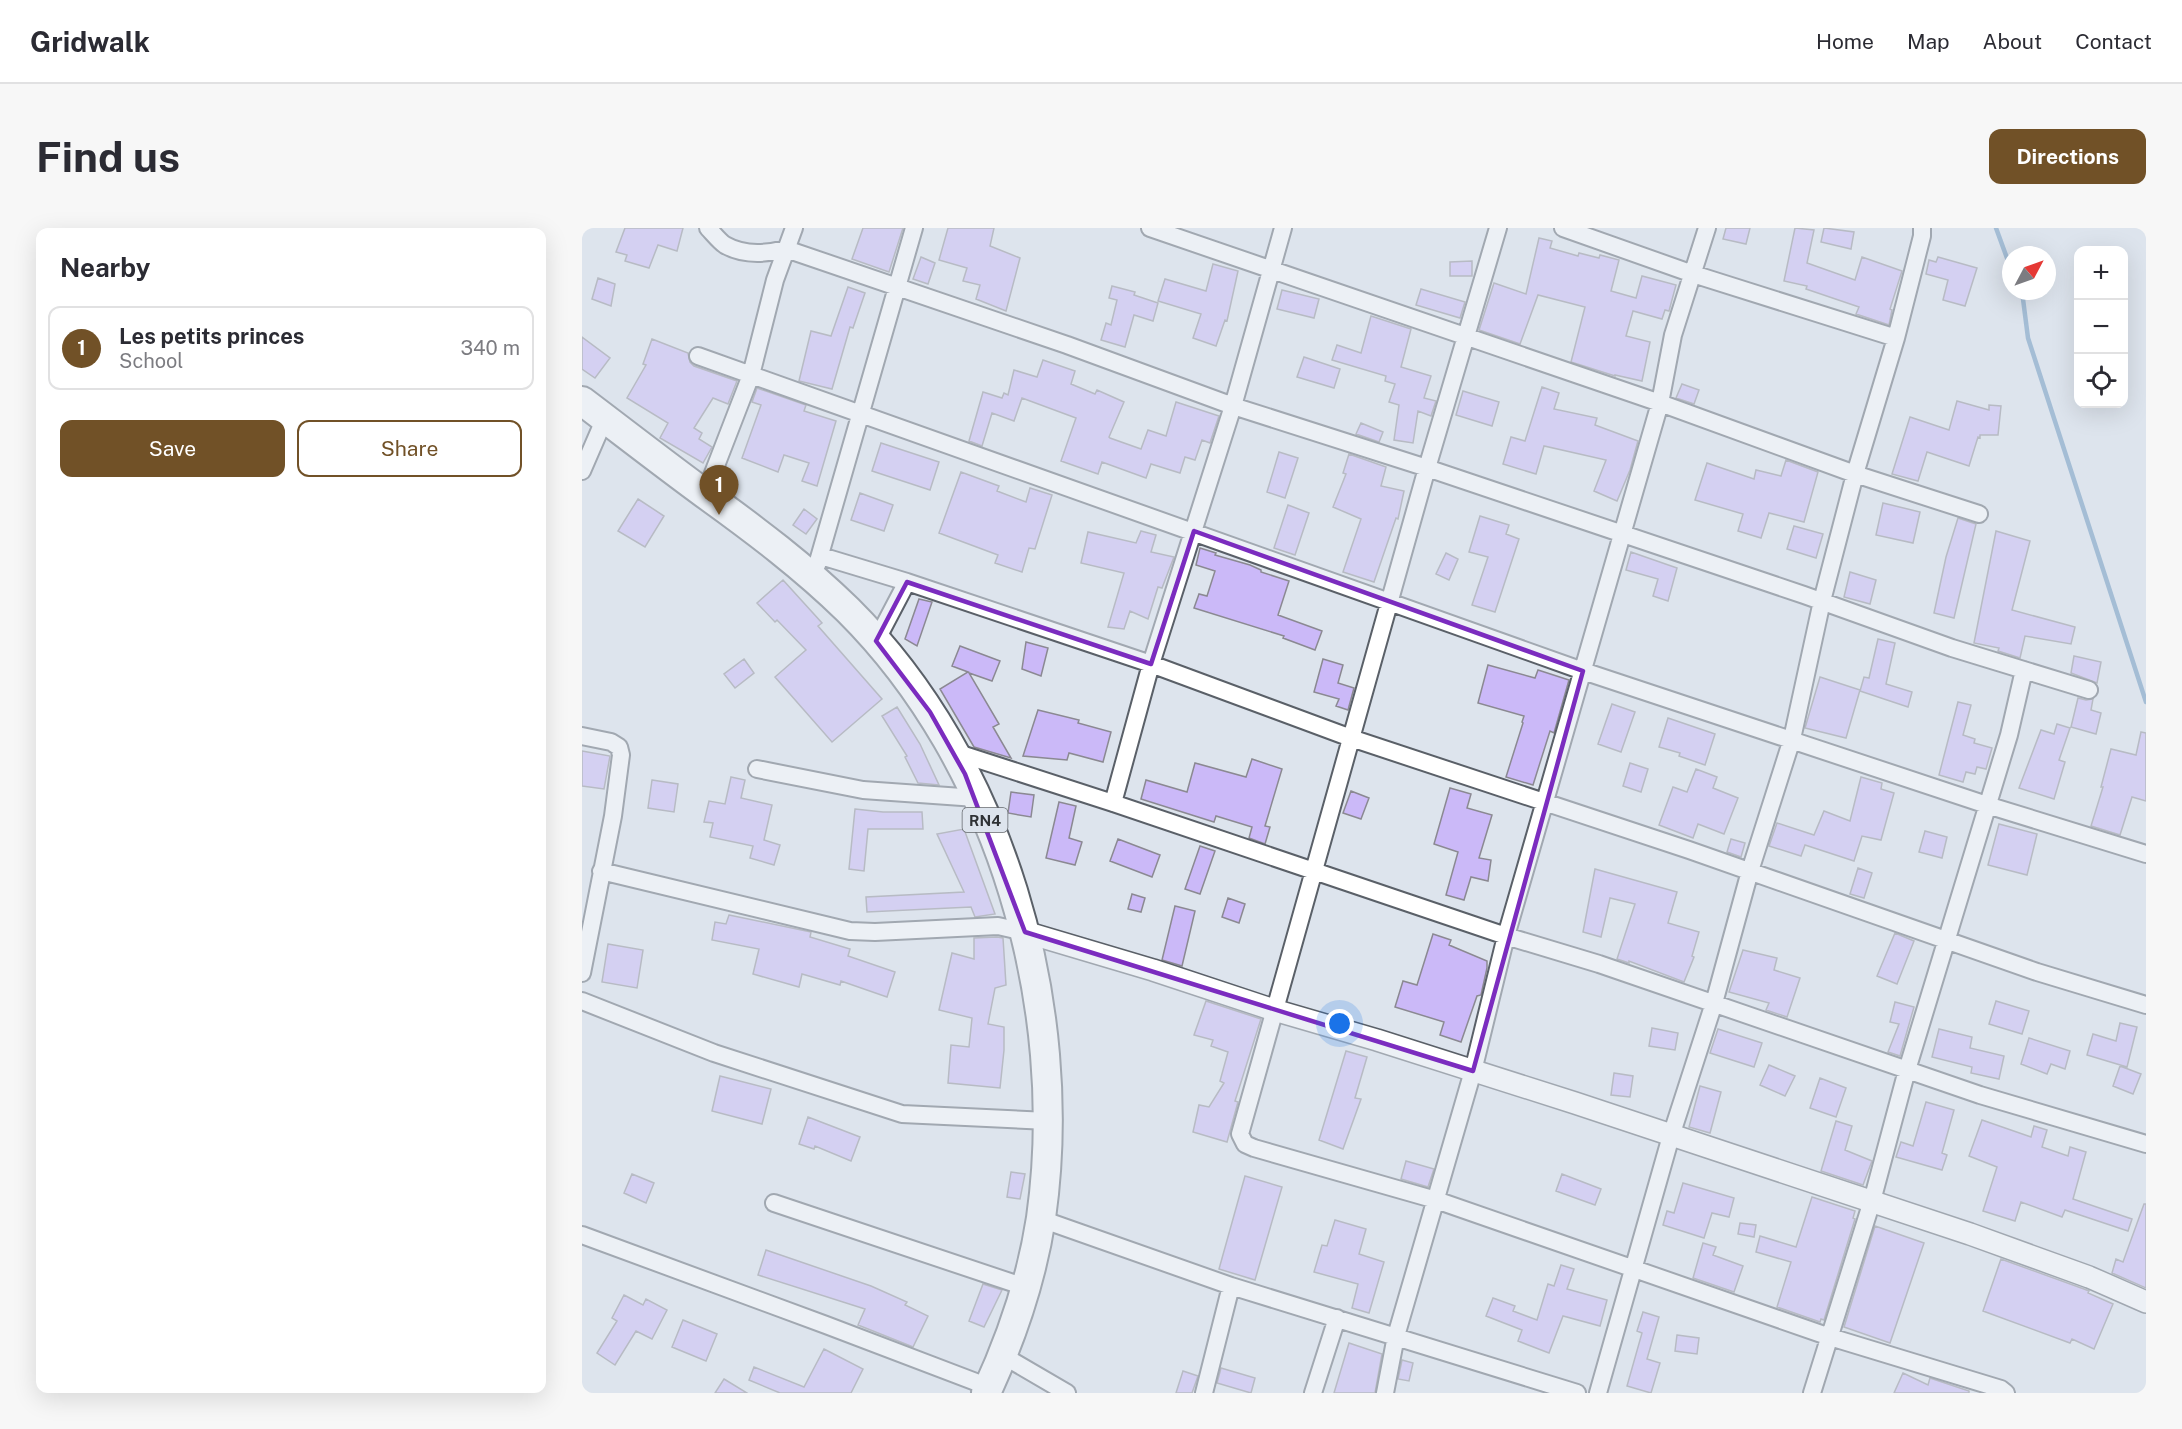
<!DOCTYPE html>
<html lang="en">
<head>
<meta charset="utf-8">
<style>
  body { margin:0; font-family:"Public Sans",sans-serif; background:#f7f7f7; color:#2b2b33 }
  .controls { position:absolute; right:18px; top:18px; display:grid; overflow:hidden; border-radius:12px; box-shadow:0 6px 24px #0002 }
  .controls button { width:54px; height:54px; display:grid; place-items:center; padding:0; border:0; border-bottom:2px solid #e1e1e2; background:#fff; color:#2b2b33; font:30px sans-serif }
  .compass { position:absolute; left:1420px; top:18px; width:54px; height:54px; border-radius:50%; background:#fff; box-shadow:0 6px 24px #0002; rotate:49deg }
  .you { position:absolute; left:758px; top:796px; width:21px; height:21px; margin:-15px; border:4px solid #fff; border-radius:50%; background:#1a73e8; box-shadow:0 0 0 9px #1a73e833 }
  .badge { display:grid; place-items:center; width:39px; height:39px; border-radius:50%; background:#715127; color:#fff; font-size:20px; font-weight:700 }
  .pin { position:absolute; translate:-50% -50px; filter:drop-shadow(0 2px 3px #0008) }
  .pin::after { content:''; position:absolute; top:32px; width:21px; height:18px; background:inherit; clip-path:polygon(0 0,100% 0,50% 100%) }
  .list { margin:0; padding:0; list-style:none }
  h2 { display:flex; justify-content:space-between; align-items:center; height:78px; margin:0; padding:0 24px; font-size:26px }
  h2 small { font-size:20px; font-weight:400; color:#7c7c81 }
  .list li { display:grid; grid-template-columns:39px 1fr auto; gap:18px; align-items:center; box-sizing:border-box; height:84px; margin:0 12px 12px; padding:0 12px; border:2px solid #e1e1e2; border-radius:12px }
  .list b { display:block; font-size:22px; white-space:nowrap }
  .list p { margin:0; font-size:20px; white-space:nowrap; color:#7c7c81 }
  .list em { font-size:20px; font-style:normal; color:#7c7c81 }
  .actions { display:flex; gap:12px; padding:18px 24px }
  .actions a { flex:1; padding:14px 0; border:2px solid #715127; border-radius:12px; text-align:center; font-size:21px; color:#715127 }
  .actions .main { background:#715127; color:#fff }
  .icon { flex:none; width:33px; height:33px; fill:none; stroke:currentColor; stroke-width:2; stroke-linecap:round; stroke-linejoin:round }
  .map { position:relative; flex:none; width:1564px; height:1165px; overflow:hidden; border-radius:12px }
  header { display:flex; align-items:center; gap:36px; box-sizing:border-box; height:84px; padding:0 30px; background:#fff; border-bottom:2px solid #e1e1e2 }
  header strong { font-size:28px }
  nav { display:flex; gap:33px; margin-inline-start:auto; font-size:21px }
  .intro { display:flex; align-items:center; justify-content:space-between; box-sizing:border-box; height:144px; padding:0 36px }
  h1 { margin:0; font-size:42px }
  .button { padding:15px 27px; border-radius:12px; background:#715127; color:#fff; font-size:21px; font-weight:700 }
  main { display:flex; gap:36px; padding:0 36px }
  aside { flex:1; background:#fff; border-radius:12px; box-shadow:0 6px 24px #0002 }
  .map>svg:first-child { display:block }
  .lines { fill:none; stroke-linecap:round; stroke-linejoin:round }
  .stream { stroke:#5f8eb9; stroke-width:4.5 }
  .building { fill:#cbb9f8; stroke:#8b8992; stroke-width:1.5 }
  .minor-casing { stroke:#5a6068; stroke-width:20 }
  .tertiary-casing { stroke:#5a6068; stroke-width:24 }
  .trunk-casing { stroke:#5a6068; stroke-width:32 }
  .minor { stroke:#fff; stroke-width:16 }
  .tertiary { stroke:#fff; stroke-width:21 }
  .trunk { stroke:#fff; stroke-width:28 }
  .marked { fill:none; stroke:#7b2cbf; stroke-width:4.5; stroke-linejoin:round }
  .labels { text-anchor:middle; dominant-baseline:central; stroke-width:4.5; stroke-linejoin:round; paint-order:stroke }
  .shield { fill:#dde4ed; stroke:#63676c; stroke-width:1.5 }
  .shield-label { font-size:15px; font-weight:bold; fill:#2f3235 }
</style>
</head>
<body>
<header>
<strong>Gridwalk</strong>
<nav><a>Home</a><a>Map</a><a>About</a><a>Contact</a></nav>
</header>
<div class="intro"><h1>Find us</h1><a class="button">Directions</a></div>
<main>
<aside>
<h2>Nearby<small></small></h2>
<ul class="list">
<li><span class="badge">1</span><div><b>Les petits princes</b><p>School</p></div><em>340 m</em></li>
</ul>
<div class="actions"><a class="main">Save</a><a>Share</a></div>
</aside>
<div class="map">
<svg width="1564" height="1165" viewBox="0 0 1564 1165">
  <rect width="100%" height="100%" fill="#dde4ed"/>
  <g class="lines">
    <path class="stream" d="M1414 0 1429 41
      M1438 63 1441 71 1446 110 1564 474"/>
  </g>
  <path class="building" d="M43 0H101L95 23 76 17 67 40 43 33 45 27 34 24Z
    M281 0H321L307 44 270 31Z
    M366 0H412L408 18 438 30 424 83 394 71 398 57 381 53 385 40 357 32Z
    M1144 0H1168L1164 16 1141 11Z
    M1213 0 1232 2 1225 35 1273 52 1280 29 1320 43 1308 81 1310 82 1307 97 1274 86 1277 79 1224 61 1225 58 1202 53Z
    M1242 0 1272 4 1269 21 1239 14Z
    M957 10 970 13 968 20 996 28 997 25 1017 30 1018 27 1037 32 1029 63 1054 70 1060 48 1094 57 1087 83 1083 82 1080 91 1051 83 1044 108 1068 114 1060 153 1033 147V148L989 134 1003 79 956 67 938 116 897 102 912 55 944 66Z
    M339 29 353 35 346 56 331 51Z
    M1356 29 1395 40 1383 78 1361 72 1366 52 1344 46 1347 32 1354 34Z
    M890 33V48H868V34Z
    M631 36 656 43 645 93 643 92 634 118 611 110 619 86 576 73 583 51 624 63Z
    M16 50 33 56 29 78 10 71Z
    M530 58 553 64 552 67 576 75 571 93 552 87 543 119 519 112 524 95 529 97 535 72 527 70Z
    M266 59 283 65 271 100 268 99 250 161 217 153 229 103 249 108Z
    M839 61 883 74 878 90 834 77Z
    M700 62 737 71 732 90 695 81Z
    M789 88 829 101 819 139 849 148 842 170 854 173 849 188 836 183 831 215 812 212 817 177 807 174 813 156 803 153 804 148 750 132 755 117 779 125Z
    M0 109 28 130 13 150 0 141Z
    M70 111 106 125 108 134 112 138 155 153 146 176 131 170 112 200 120 205 117 211 130 219 121 235 78 210 86 195 45 170 64 137 61 136Z
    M722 129 758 141 752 160 715 149Z
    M461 132 493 143 489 156 513 166 515 162 542 174 527 209 528 210 559 221 566 202 584 208 594 174 637 188 628 215 620 212 613 232 603 229 598 245 569 236 564 250 520 234 516 246 479 233 494 190 440 170 432 193 410 185 400 218 387 213 401 164 420 170 422 165 426 167 432 142 455 149Z
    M1100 156 1117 162 1112 176 1094 170Z
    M960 159 977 165 972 181 1015 190 1013 197 1056 213 1048 242 1035 273 1012 263 1024 232 962 218 954 246 921 236 929 209 943 213Z
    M175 160 224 177 222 183 254 193 235 258 220 253 227 235 202 227 196 244 160 230 179 177 170 174Z
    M881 163 917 174 910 198 874 187Z
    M1375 173 1407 182V177L1419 178 1416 207H1398V210L1396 209 1387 238 1345 224 1336 253 1310 246 1328 189 1367 202Z
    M779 195 801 204 797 214 774 206Z
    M299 215 357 234 348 262 290 243Z
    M697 224 716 230 703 270 685 264Z
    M767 226 804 239 799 258 822 263 816 291 814 290 792 354 761 344 779 291 751 279 764 246 761 245Z
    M1204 232 1236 244 1222 294 1187 285 1179 310 1156 303 1161 286 1113 272 1125 235 1172 251 1174 242 1199 248Z
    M379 244 417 258 415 263 444 274 448 260 470 267 453 321 447 320 440 344 413 335 416 327 357 305Z
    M278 265 311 277 302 303 269 292Z
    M56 271 82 288 63 319 36 303Z
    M1301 275 1338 284 1331 315 1294 307Z
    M706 277 727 285 713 327 692 320Z
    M222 281 235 291 224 306 211 297Z
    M898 288 927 297 924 306 937 311 913 384 890 377 906 329 887 324Z
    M1376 290 1394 296 1372 390 1352 385 1364 329Z
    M1212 298 1241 306 1234 330 1205 321Z
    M559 303 574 307 569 324 592 329 580 360 576 359 566 391 548 383 542 401 526 399 542 345 499 335 506 304 554 315Z
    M1414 303 1448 313 1430 382 1493 399 1489 416 1443 408 1438 430 1416 423 1417 420 1392 415Z
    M618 320 634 325 633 327 668 337 679 342V344L707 353 696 387 740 403 733 422 701 410 702 408 612 380 617 366 625 368 633 343 614 337Z
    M1049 324 1095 340 1086 373 1071 368 1076 351 1044 342Z
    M864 325 876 331 867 352 854 346Z
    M1268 344 1294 352 1288 376 1262 369Z
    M201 352 240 395 236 398 300 471 250 514 193 449 224 422 195 392 193 394 175 375Z
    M337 371 350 374 335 418 323 411Z
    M1296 411 1313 415 1304 456 1330 464 1326 479 1278 463 1282 449 1287 450Z
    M444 414 466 420 459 448 440 441Z
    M378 418 418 433 410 453 387 445 417 496 411 499 429 530 392 519 358 461 386 444 370 438Z
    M1492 428 1519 434 1515 455 1489 445Z
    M162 431 172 445 153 460 142 446Z
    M741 431 761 437 756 455 772 460 766 482 754 478 757 471 732 464Z
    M906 437 953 450 956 442 987 452 972 505 968 503 951 557 924 549 941 495 940 494 942 488 896 475Z
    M1238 449 1278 462 1264 510 1223 500Z
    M1496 470 1504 472 1511 471 1509 482 1519 485 1514 506 1489 499Z
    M1376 474 1389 477 1381 507 1393 511 1392 515 1410 520 1404 541 1395 539 1393 546 1384 544 1381 554 1357 547Z
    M1030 476 1053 484 1039 524 1016 516Z
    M315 479 338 516 357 557 336 555 323 529 325 528 300 488Z
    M456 482 497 492 496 495 529 504 521 534 487 525 485 532 441 528Z
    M1086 490 1133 506 1123 537 1097 528 1098 525 1077 519Z
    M1475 496 1488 500 1477 532 1483 534 1472 571 1437 560 1459 502 1472 506Z
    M1559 504 1564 505V573L1550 569 1538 607 1509 598 1521 559H1519L1529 521 1554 527Z
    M0 523 28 528 22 561 0 558Z
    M670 531 700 541 683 598 688 599 683 616 667 610 670 599 634 588 632 594 559 571 564 552 605 564 613 535 664 549Z
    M1048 535 1066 541 1059 564 1041 558Z
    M1114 541 1135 549 1131 560 1156 570 1142 606 1116 596 1111 610 1077 597 1091 559 1105 564Z
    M149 549 163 552 159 570 190 577 182 612 198 617 192 637 168 630 171 618 128 609 131 595 122 594 127 573 143 576Z
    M1279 549 1300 555 1299 561 1312 565 1299 612 1280 608 1272 633 1223 617 1219 628 1187 618 1195 595 1232 607 1242 583 1268 593Z
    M70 552 96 556 92 584 66 580Z
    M868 560 889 566 885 580 910 587 897 630 909 632 906 653 889 649 882 672 864 667 876 624 852 616Z
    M769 563 787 570 779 591 761 585Z
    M429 564 452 567 449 589 426 585Z
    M477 574 494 578 487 610 500 614 493 637 464 630Z
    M273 581 301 584H340L341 601H286L282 643 267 641Z
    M1417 596 1455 606 1445 647 1406 637Z
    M382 601 413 686 393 689 389 679 285 684 284 669 382 664 355 606Z
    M1343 603 1365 609 1360 630 1337 624Z
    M536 611 578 627 570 649 528 633Z
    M1149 611 1163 615 1159 629 1145 624Z
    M618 618 633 623 618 666 603 661Z
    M1276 640 1290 645 1282 670 1268 666Z
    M1013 641 1095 664 1086 695 1117 704 1110 728 1112 729 1102 754 1047 733V735L1035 731 1053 676 1028 670 1019 709 1001 704Z
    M550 666 563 670 559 684 546 681Z
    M646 670 663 676 657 695 640 689Z
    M593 678 613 683 600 738 580 732Z
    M147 687 229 704 228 709 268 721 266 728 313 744 305 769 259 753 258 757 220 746 217 759 171 746 177 721 130 712 133 694 144 696Z
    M1313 705 1332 713 1315 756 1295 748Z
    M851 706 869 712 867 717 905 733V740L899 767 895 768 879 814 858 807 862 794 813 779 821 753 835 757Z
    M415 709 421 710 424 757 413 760 406 796 422 799V822L418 860 366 855 369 817 387 819 390 790 357 782 370 725 392 731V710Z
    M26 716 61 722 55 760 20 754Z
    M1161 722 1195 730 1192 742 1218 750 1205 789 1184 782 1187 775 1147 764Z
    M624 773 679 791 653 873 656 874 645 914 611 904 617 877 627 879 642 855 638 853 646 824 629 818 631 812 612 807Z
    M1414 773 1447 783 1440 806 1407 796Z
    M1313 774 1332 779 1318 828 1306 824 1317 796 1308 794Z
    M1538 795 1555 799 1545 839 1505 827 1511 806 1534 813Z
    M1070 800 1096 805 1093 822 1067 818Z
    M1136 801 1180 815 1172 839 1128 825Z
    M1357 801 1390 809 1388 820 1422 828 1417 851 1389 845 1390 839 1350 829Z
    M1447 810 1488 823 1483 841 1469 836 1465 846 1439 836Z
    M764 823 785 829 773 870 779 871 761 921 737 912Z
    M1187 837 1213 848 1203 868 1178 857Z
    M1538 838 1559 846 1551 866 1531 858Z
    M1032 845 1051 848 1048 869 1029 867Z
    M138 848 189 861 180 896 130 883Z
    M1238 850 1264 860 1254 889 1228 880Z
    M1118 858 1139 864 1128 905 1107 899Z
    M1344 874 1372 882 1360 925 1365 927 1360 942 1314 929 1319 914 1331 918Z
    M226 889 278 909 269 933 233 918 232 921 217 916Z
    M1400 892 1449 909 1452 898 1465 902 1460 919 1486 928 1488 919 1504 924 1491 971 1550 991 1546 1003 1483 982 1480 989 1439 974 1433 993 1401 983 1415 939 1387 928Z
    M1254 893 1270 898 1263 922 1290 933 1281 957 1239 943Z
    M824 933 852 941 846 959 819 951Z
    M429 944 443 946 438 971 425 969Z
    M50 946 72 955 64 975 42 965Z
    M980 946 1019 961 1013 977 974 963Z
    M663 948 700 959 673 1052 637 1041Z
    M1101 955 1152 970 1147 989 1130 985 1122 1010 1081 997 1085 983 1092 985Z
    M1230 969 1273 983 1271 990 1273 991 1242 1092 1239 1091 1238 1094 1195 1079 1209 1034 1174 1024 1178 1008 1214 1019Z
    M1562 976H1564V1060L1530 1045 1534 1031 1541 1034Z
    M753 992 784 1001 777 1026 802 1034 787 1085 770 1080 776 1056 732 1044 740 1017 745 1018Z
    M1158 995 1174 997 1172 1009 1156 1006Z
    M1293 998 1342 1015 1308 1115 1262 1099Z
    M1121 1015 1134 1019 1131 1027 1161 1038 1152 1064 1111 1050Z
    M184 1022 289 1058 325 1074 323 1077 346 1088 331 1119 276 1097 283 1081 176 1047Z
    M1419 1031 1502 1061 1507 1063 1506 1065 1531 1076 1512 1121 1490 1111 1488 1115 1401 1083Z
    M979 1037 992 1041 985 1061 1025 1072 1018 1098 981 1088 967 1125 936 1113 940 1102 904 1088 911 1070 933 1078 931 1083 955 1092 966 1056 972 1058Z
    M401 1056 420 1062 402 1099 387 1093Z
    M42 1067 61 1077 64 1071 85 1082 70 1111 54 1103 33 1137 15 1125 35 1093 30 1090Z
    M1061 1084 1077 1089 1065 1131 1078 1135 1069 1165 1045 1158 1060 1105 1055 1103Z
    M101 1092 135 1106 124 1133 90 1119Z
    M1095 1107 1117 1110 1115 1126 1093 1123Z
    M767 1115 800 1126 793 1165H752Z
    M242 1121 281 1141 269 1165H198L167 1152 172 1139 222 1159Z
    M820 1132 831 1135 827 1153 816 1151Z
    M639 1140 673 1150 669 1165 635 1155Z
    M601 1143 616 1148 610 1165H594Z
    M1321 1145 1346 1157 1348 1150 1387 1163V1165H1312Z
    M142 1151 165 1165H133Z"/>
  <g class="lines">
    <defs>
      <path id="minor" d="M126 0C131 5 137 13 143 17 162 28 184 26 204 21L485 117 651 178 845 240 1222 367 1370 420 1507 462
        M568 0 1078 175 1273 246 1397 286
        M916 0 845 240 658 906 663 916 672 920 854 972 1248 1109 1419 1161 1424 1165
        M981 0 1111 46 1314 110
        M116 128 1001 443 1405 577 1564 626
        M0 243 23 190
        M123 266 169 147 193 52 212 0
        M239 328 325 354 569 436 769 510 1107 622 1455 744 1564 777
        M235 337 332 0
        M294 413 325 354
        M0 508 29 514 37 519 39 527 31 588 0 745
        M370 523 531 575 924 708 1017 736 1398 867 1564 916
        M175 541 281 562 394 570
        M531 575 569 436 651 178 701 0
        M19 643 268 703 293 704 416 698 443 704
        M0 773 132 825 320 886 466 893
        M192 975 443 1059
        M459 991 649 1058 995 1165
        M0 1007 244 1097 407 1159
        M420 1127 485 1165
        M622 1165 649 1058
        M731 1165 755 1090
        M803 1165 814 1108 891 843 924 708 1078 175 1091 107 1125 0
        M1016 1165 1089 908 1132 775 1168 643 1210 511 1240 373 1273 246 1314 110 1340 8V0
        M1230 1165 1290 973 1325 842 1427 507 1442 442"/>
      <path id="tertiary" d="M443 704 571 742 692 782 795 812 993 875 1388 1006 1507 1049 1564 1074"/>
      <path id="trunk" d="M0 173C41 204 82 236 123 266 173 302 222 339 266 382 419 534 489 778 459 990 450 1049 429 1111 404 1165"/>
    </defs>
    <use href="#minor" class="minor-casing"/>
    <use href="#tertiary" class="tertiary-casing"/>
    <use href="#trunk" class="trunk-casing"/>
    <use href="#minor" class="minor"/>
    <use href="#tertiary" class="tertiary"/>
    <use href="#trunk" class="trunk"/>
  </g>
  <path d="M0 0H1564V1165H0ZM612 303 1001 443 891 843 443 704 383 546 348 484 294 413 325 354 569 436Z" fill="#dde4ed" fill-opacity=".55" fill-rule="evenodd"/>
  <path class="marked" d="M612 303 1001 443 891 843 443 704 383 546 348 484 294 413 325 354 569 436Z"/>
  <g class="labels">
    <rect class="shield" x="380.5" y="580" width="45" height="24" rx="4.5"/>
    <g class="shield-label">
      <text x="403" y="592">RN4</text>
    </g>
  </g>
</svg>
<div class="controls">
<button>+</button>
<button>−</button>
<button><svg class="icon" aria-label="locate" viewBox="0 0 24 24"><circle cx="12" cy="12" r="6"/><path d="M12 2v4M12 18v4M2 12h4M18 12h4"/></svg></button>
</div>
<svg class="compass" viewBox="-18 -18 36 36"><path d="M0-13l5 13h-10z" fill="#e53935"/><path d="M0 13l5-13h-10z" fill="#7c7c81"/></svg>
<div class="you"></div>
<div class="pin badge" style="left:137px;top:287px">1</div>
</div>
</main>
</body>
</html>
